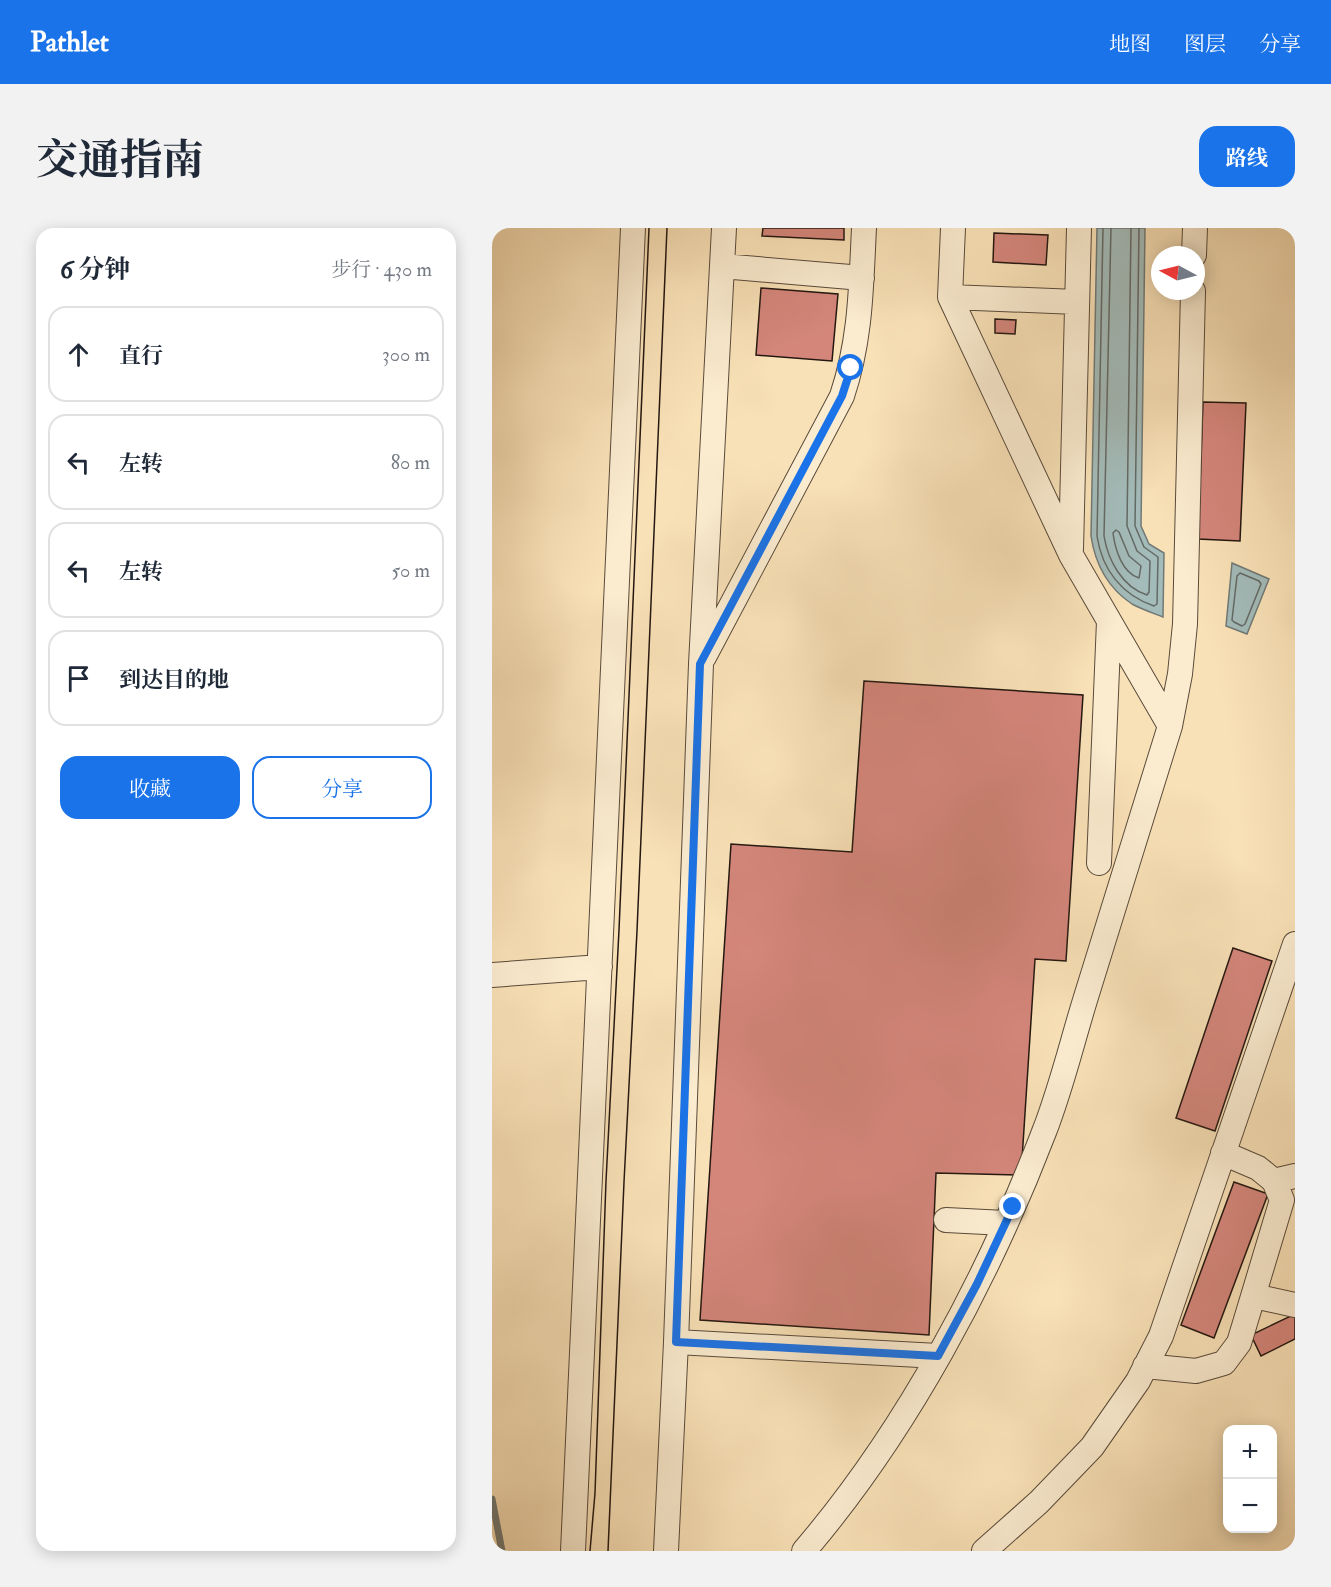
<!DOCTYPE html>
<html lang="zh">
<head>
<meta charset="utf-8">
<style>
  body { margin:0; font-family:"IM FELL Double Pica","Noto Serif SC",serif; background:#f2f2f3; color:#1f2937 }
  .controls { position:absolute; right:18px; bottom:18px; display:grid; overflow:hidden; border-radius:12px; box-shadow:0 3px 15px #0003 }
  .controls button { width:54px; height:54px; display:grid; place-items:center; padding:0; border:0; border-bottom:2px solid #e0e1e3; background:#fff; color:#1f2937; font:30px sans-serif }
  .compass { position:absolute; left:659px; top:18px; width:54px; height:54px; border-radius:50%; background:#fff; box-shadow:0 3px 15px #0003; rotate:277deg }
  .stop { position:absolute; width:18px; height:18px; margin:-14px; border:4px solid #1a73e8; border-radius:50%; background:#fff }
  .stop.end { background:#1a73e8; border-color:#fff; box-shadow:0 2px 6px #0008 }
  .list { margin:0; padding:0; list-style:none }
  h2 { display:flex; justify-content:space-between; align-items:center; height:78px; margin:0; padding:0 24px; font-size:26px }
  h2 small { font-size:20px; font-weight:400; color:#747a83 }
  .list li { display:grid; grid-template-columns:39px 1fr auto; gap:18px; align-items:center; box-sizing:border-box; height:96px; margin:0 12px 12px; padding:0 12px; border:2px solid #e0e1e3; border-radius:18px }
  .list b { display:block; font-size:22px; white-space:nowrap }
  .list em { font-size:20px; font-style:normal; color:#747a83 }
  .actions { display:flex; gap:12px; padding:18px 24px }
  .actions a { flex:1; padding:14px 0; border:2px solid #1a73e8; border-radius:18px; text-align:center; font-size:21px; color:#1a73e8 }
  .actions .main { background:#1a73e8; color:#fff }
  .icon { flex:none; width:33px; height:33px; fill:none; stroke:currentColor; stroke-width:2; stroke-linecap:round; stroke-linejoin:round }
  .map { position:relative; flex:none; width:803px; height:1323px; overflow:hidden; border-radius:18px }
  header { display:flex; align-items:center; gap:36px; box-sizing:border-box; height:84px; padding:0 30px; background:#1a73e8; color:#fff }
  header strong { font-size:28px }
  nav { display:flex; gap:33px; margin-inline-start:auto; font-size:21px }
  .intro { display:flex; align-items:center; justify-content:space-between; box-sizing:border-box; height:144px; padding:0 36px }
  h1 { margin:0; font-size:42px }
  .button { padding:15px 27px; border-radius:18px; background:#1a73e8; color:#fff; font-size:21px; font-weight:700 }
  main { display:flex; gap:36px; padding:0 36px }
  aside { flex:1; background:#fff; border-radius:18px; box-shadow:0 3px 15px #0003 }
  .map>svg:first-child { display:block }
  .water { fill:#a3bbb9; stroke:#707976; stroke-width:1.5 }
  .lines { fill:none; stroke-linecap:round; stroke-linejoin:round }
  .shore { stroke:#646965; stroke-width:1.5 }
  .stream { stroke:#707976; stroke-width:7 }
  .building { fill:#d4867b; stroke:#241711; stroke-width:1.5 }
  .minor-casing { stroke:#594a3a; stroke-width:26 }
  .minor { stroke:#fbecd0; stroke-width:24 }
  .tram { stroke:#241711; stroke-width:1.5 }
  .route { stroke:#1a73e8; stroke-width:8 }
</style>
</head>
<body>
<header>
<strong>Pathlet</strong>
<nav><a>地图</a><a>图层</a><a>分享</a></nav>
</header>
<div class="intro"><h1>交通指南</h1><a class="button">路线</a></div>
<main>
<aside>
<h2>6 分钟<small>步行 · 430 m</small></h2>
<ul class="list">
<li><svg class="icon" aria-label="ahead" viewBox="0 0 24 24"><path d="M12 20V5M6 11l6-6 6 6"/></svg><div><b>直行</b></div><em>300 m</em></li>
<li><svg class="icon" aria-label="left" viewBox="0 0 24 24"><path d="M17 20v-9H6M10 6l-5 5 5 5"/></svg><div><b>左转</b></div><em>80 m</em></li>
<li><svg class="icon" aria-label="left" viewBox="0 0 24 24"><path d="M17 20v-9H6M10 6l-5 5 5 5"/></svg><div><b>左转</b></div><em>50 m</em></li>
<li><svg class="icon" aria-label="arrive" viewBox="0 0 24 24"><path d="M6 21V4h12l-3 4 3 4H6"/></svg><div><b>到达目的地</b></div></li>
</ul>
<div class="actions"><a class="main">收藏</a><a>分享</a></div>
</aside>
<div class="map">
<svg width="803" height="1323" viewBox="0 0 803 1323">
  <rect width="100%" height="100%" fill="#f9e1b7"/>
  <filter id="stains"><feTurbulence type="fractalNoise" baseFrequency=".00333" numOctaves="4"/><feColorMatrix values="0 0 0 0 .2 0 0 0 0 .09 0 0 0 0 .02 0 0 0 .5 -.17"/></filter>
  <radialGradient id="worn" r=".72"><stop offset=".6" stop-color="#630" stop-opacity="0"/><stop offset="1" stop-color="#630" stop-opacity=".3"/></radialGradient>
  <path class="water" d="M605 0H653L649 298 657 316 672 325 671 389C661 385 649 381 640 376 616 360 603 335 599 308Z
    M740 335 777 351 755 406 734 398Z"/>
  <g class="lines">
    <path class="shore" d="M611 0 605 308C610 342 630 367 662 378L665 376 666 329 652 319 643 298 647 0
      M619 0 612 308C616 332 630 359 655 367L657 364 658 333 645 323 635 298 639 0
      M624 302 627 304 637 328 649 338 647 350C630 345 623 321 621 305Z
      M748 345 767 353 769 356 753 396 750 398 742 394 740 392 745 348Z"/>
    <path class="stream" d="M0 1271 10 1323"/>
  </g>
  <path class="building" d="M271 0H352V12L270 8Z
    M502 5 556 7 554 37 501 34Z
    M269 60 346 66 340 133 264 127Z
    M503 91 524 92 523 106 503 105Z
    M711 174 754 175 748 313 706 311Z
    M372 453 591 467 574 733 543 731 529 947 444 945 437 1107 208 1092 239 616 360 624Z
    M741 720 780 733 723 903 684 890Z
    M742 954 776 966 722 1110 689 1097Z
    M803 1086V1111L769 1128 759 1107Z"/>
  <g class="lines">
    <defs>
      <path id="minor" d="M461 0 458 69 579 327 678 498
        M702 27 703 0
        M230 38 370 50
        M458 69 585 74
        M579 321 587 0
        M212 429 350 168C369 111 369 59 372 0
        M607 635 617 393
        M0 747 108 739
        M782 953 803 948
        M454 992 513 995
        M762 1068 803 1077
        M184 1114 446 1128
        M653 1138 704 1143 732 1135 747 1115 790 972 782 953 766 940 731 925
        M81 1323 141 0
        M174 1323 184 1114 209 436 232 0
        M312 1323C414 1204 496 1050 552 904 569 861 580 814 594 769 622 679 650 588 678 498L688 446 693 396 701 63
        M492 1323 547 1274 600 1219 646 1153 669 1108 803 716"/>
    </defs>
    <use href="#minor" class="minor-casing"/>
    <use href="#minor" class="minor"/>
    <path class="tram" d="M98 1323 103 1265 114 953 127 702 157 0
      M116 1323 132 954 145 703 175 0"/>
  </g>
  <g class="lines">
    <path class="route" d="M359 140 350 168 208 436 184 1114 446 1128 485 1056 521 979"/>
  </g>
  <rect width="100%" height="100%" filter="url(#stains)"/>
  <rect width="100%" height="100%" fill="url(#worn)"/>
</svg>
<div class="controls">
<button>+</button>
<button>−</button>
</div>
<svg class="compass" viewBox="-18 -18 36 36"><path d="M0-13l5 13h-10z" fill="#e53935"/><path d="M0 13l5-13h-10z" fill="#747a83"/></svg>
<div class="stop" style="left:359px;top:140px"></div>
<div class="stop end" style="left:521px;top:979px"></div>
</div>
</main>
</body>
</html>
